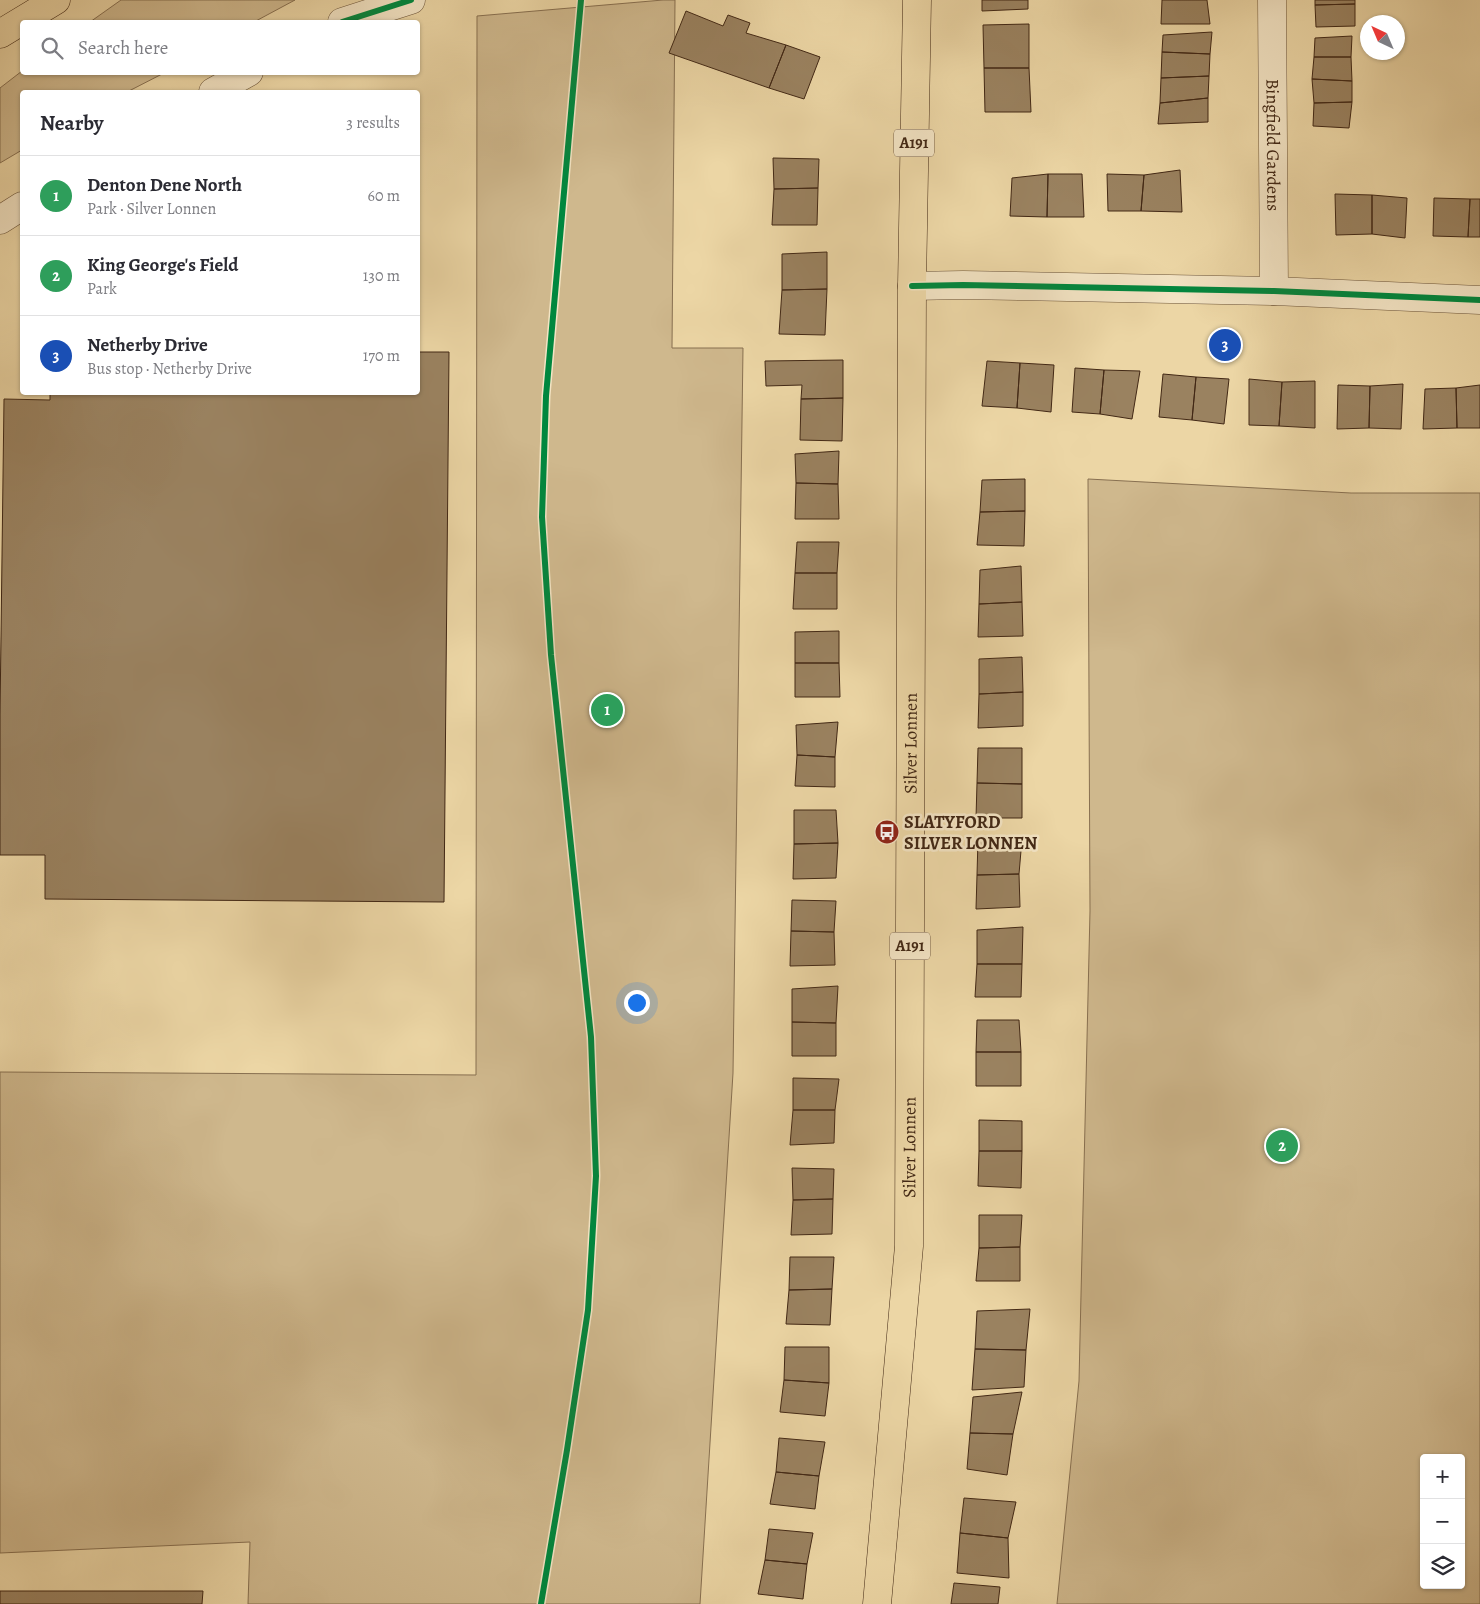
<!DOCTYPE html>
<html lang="en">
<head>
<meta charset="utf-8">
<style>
  body { margin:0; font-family:Alegreya,serif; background:#f7f7f7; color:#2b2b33 }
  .controls { position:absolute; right:15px; bottom:15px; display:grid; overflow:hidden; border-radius:5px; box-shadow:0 1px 4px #0004 }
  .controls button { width:45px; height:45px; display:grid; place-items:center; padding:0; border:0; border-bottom:1px solid #e1e1e2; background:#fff; color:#2b2b33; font:25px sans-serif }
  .compass { position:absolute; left:1360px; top:15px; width:45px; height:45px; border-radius:50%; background:#fff; box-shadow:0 1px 4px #0004; rotate:316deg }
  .you { position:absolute; left:636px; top:1002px; width:18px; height:18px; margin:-12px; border:4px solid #fff; border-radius:50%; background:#1a73e8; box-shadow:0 0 0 8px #1a73e833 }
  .badge { display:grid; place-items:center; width:32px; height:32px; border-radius:50%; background:#8f2418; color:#fff; font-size:16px; font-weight:700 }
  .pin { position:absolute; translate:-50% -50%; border:2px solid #fff; box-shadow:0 1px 5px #0006 }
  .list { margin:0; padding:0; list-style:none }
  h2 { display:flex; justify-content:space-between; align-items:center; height:65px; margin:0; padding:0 20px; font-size:21px }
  h2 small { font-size:16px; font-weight:400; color:#7c7c81 }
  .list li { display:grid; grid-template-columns:32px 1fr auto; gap:15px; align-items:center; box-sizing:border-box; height:80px; padding:0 20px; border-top:1px solid #e1e1e2 }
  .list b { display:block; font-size:19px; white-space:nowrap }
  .list p { margin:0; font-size:16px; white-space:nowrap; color:#7c7c81 }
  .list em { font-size:16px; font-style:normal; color:#7c7c81 }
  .icon { flex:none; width:28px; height:28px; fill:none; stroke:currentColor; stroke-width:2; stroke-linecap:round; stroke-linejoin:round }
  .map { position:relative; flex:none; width:1480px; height:1604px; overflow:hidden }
  .search { position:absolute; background:#fff; box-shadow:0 1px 4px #0004; left:20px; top:20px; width:400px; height:55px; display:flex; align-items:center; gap:12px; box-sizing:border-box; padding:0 18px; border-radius:5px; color:#7c7c81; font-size:19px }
  .panel { position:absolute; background:#fff; box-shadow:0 1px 4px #0004; left:20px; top:90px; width:400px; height:305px; border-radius:5px }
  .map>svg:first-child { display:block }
  .green { fill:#cfb88d; stroke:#887051; fill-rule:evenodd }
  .building { fill:#9a8260; stroke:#422815 }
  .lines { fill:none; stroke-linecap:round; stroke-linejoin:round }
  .minor-casing { stroke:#6c5439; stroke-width:29 }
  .major-casing { stroke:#422815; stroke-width:29 }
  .minor { stroke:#f3e4c4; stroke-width:28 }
  .major { stroke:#ecd6a5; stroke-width:28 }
  .cycleway-casing { stroke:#f3e4c4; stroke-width:9 }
  .cycleway { stroke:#00873e; stroke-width:6 }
  .labels { text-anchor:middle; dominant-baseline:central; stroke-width:5; stroke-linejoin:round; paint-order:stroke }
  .shield { fill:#f3e4c4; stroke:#77604a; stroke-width:1 }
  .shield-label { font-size:16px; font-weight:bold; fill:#422815 }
  .street-label { font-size:18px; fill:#422815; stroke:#f3e4c4 }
  .poi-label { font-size:18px; font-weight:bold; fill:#422815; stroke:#f3e4c4; text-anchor:start }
</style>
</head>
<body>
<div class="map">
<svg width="1480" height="1604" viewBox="0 0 1480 1604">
  <rect width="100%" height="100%" fill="#ecd6a5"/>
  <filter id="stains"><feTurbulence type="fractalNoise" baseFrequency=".004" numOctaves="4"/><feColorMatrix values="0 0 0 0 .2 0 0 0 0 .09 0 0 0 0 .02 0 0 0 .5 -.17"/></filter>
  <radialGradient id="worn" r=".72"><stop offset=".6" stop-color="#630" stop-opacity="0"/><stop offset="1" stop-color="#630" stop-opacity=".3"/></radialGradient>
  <path class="green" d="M121 0H295L254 22H90Z
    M663 0H675L672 348H743L733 1073 700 1604H248L250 1542 0 1553V1072L476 1075 477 16Z
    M22 71V72L164 73 127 92H22V150L0 163V88Z
    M1088 479 1351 493H1480V1604H1057L1079 1381 1090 911ZM1424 1458H1461V1585H1424Z"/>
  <path class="building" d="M982 0H1028V9L982 11Z
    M1162 0H1207L1210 24H1161Z
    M1315 0H1355V4L1315 5Z
    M1355 4V26L1316 27 1315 5Z
    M686 11 723 26 728 15 750 23 746 33 786 45 769 88 669 53Z
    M1029 24V68H984L983 25Z
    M1212 32 1210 54 1162 52 1163 35Z
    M1352 36 1351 57H1314L1315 38Z
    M786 45 820 57 804 99 769 88Z
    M1162 52 1210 54 1209 76 1161 78Z
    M1314 57H1351L1352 81 1312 79Z
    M984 68H1029L1031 112H985Z
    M1209 76 1208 98 1160 103 1161 78Z
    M1312 79 1352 81V102L1314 103Z
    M1208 98V122L1158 124 1160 103Z
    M1352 102 1349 128 1313 126 1314 103Z
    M773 158 819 159 818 188 774 189Z
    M1180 170 1182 212 1141 211 1144 175Z
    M1048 174 1047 217 1010 216 1012 178Z
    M1048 174H1082L1084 217H1047Z
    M1107 174 1144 175 1141 211H1108Z
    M818 188 817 225H772L774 189Z
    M1335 194 1372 195V234L1336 235Z
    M1372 195 1407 198 1405 238 1372 234Z
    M1434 198 1470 199 1468 237 1433 236Z
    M1470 199H1480V237H1468Z
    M827 252V289L782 290V254Z
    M827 289 825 335 779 334 782 290Z
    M418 352H449L444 902 45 899V855H0V714L4 399 50 400V392H418Z
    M843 360V398L801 399 802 385 766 386 765 361Z
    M987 361 1020 363 1017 408 982 406Z
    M1020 363 1054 365 1051 412 1017 408Z
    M1075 368 1104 370 1100 414 1072 412Z
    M1104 370 1140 371 1132 419 1100 414Z
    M1163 374 1196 377 1192 420 1159 417Z
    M1196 377 1229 379 1224 424 1192 420Z
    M1249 379 1282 382 1279 426 1249 425Z
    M1315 381V428L1279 426 1282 382Z
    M1403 384 1401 429 1369 428 1370 386Z
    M1338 385 1370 386 1369 428 1337 429Z
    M1480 385V428H1457L1456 388Z
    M1456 388 1457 428 1423 429 1425 389Z
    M843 398 842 441 800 440 801 399Z
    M839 451 838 484 796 483 795 454Z
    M1025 479V511L980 512 982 480Z
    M796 483 838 484 839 519H795Z
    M1025 511 1024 546 977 545 980 512Z
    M797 542H839L837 573H795Z
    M1021 566 1022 602 979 604 980 570Z
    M795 573H837V609H793Z
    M1022 602 1023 636 978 637 979 604Z
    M839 631V663H795V632Z
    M1022 657 1023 692 979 694V659Z
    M795 663H839L840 697H795Z
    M1023 692V726L978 728 979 694Z
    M838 722 835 757 797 755 796 725Z
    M978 748H1022V784L977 783Z
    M797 755 835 757V787L795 786Z
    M977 783 1022 784V818H976Z
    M794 810H836L838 843 794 844Z
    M978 839H1022L1019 874 977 875Z
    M838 843 836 878 793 879 794 844Z
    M1019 874 1020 907 976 909 977 875Z
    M792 900 836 901 834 932 791 931Z
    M1023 927 1022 964H977V930Z
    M791 931 834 932 835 965 790 966Z
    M977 964H1022L1021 997H975Z
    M838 986 836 1023 792 1022V989Z
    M977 1020H1019L1021 1052H976Z
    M792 1022 836 1023V1056H792Z
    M976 1052H1021V1086H976Z
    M793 1078 839 1079 835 1110H793Z
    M793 1110H835L834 1143 790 1145Z
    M979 1120 1022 1121V1151H979Z
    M979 1151H1022L1021 1188 978 1186Z
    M792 1168 834 1169 833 1199 793 1200Z
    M833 1199 832 1234 791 1235 793 1200Z
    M979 1215H1022L1020 1247 979 1248Z
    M1020 1247V1281H976L979 1248Z
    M790 1257H834L832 1289 789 1290Z
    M832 1289 830 1325 786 1324 789 1290Z
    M1030 1309 1026 1350 975 1349 977 1311Z
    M785 1347H829V1383L784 1380Z
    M975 1349 1026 1350 1024 1387 972 1390Z
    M784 1380 829 1383 825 1416 780 1412Z
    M1022 1392 1013 1434 970 1433 973 1397Z
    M970 1433 1013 1434 1007 1475 967 1469Z
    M779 1438 825 1442 819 1476 776 1472Z
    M776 1472 819 1476 815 1509 770 1504Z
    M964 1498 1016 1502 1008 1538 960 1533Z
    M769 1529 813 1533 807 1564 765 1560Z
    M960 1533 1008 1538 1009 1578 957 1573Z
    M765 1560 807 1564 803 1599 758 1594Z
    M954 1583 1000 1587 998 1604H951Z
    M0 1591H203L202 1604H0Z"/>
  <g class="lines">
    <defs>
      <g id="minor">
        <path id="s1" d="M1272 0 1274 291"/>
        <path d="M342 22 411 0"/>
        <path d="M213 92 249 72"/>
        <path d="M0 220 22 206"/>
        <path d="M912 286 963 285 1274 291 1480 300"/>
      </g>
      <g id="major">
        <path d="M0 34 56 0"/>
        <path id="s2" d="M877 1604 909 1246 912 286 917 0"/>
      </g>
    </defs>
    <use href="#minor" class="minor-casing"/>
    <use href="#major" class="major-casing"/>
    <use href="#minor" class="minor"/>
    <use href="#major" class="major"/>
    <defs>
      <path id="cycleway" d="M342 22 411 0
        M912 286 963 285 1274 291 1480 300
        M541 1604 567 1450 588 1310 596 1176 591 1037 551 655 542 517 546 396 581 0"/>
    </defs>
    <use href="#cycleway" class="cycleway-casing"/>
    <use href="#cycleway" class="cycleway"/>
  </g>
  <defs>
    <symbol id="bus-disc" viewBox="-11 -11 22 22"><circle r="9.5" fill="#8f2418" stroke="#f3e4c4"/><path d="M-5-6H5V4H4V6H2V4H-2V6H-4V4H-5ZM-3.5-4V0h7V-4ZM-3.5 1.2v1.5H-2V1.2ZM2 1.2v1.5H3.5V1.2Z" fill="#fff"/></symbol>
  </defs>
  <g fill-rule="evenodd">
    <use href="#bus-disc" x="873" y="818" width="28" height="28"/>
  </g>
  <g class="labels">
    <g class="shield">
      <rect x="894" y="129.5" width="40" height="27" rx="4"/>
      <rect x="890" y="932.5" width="40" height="27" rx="4"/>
    </g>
    <g class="shield-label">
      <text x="914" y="143">A191</text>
      <text x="910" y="946">A191</text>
    </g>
    <g class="street-label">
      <text stroke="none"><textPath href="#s1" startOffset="145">Bingfield Gardens</textPath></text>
      <text stroke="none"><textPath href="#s2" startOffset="862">Silver Lonnen</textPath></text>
      <text stroke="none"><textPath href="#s2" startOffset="458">Silver Lonnen</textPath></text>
    </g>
    <g class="poi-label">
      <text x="904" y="822">SLATYFORD<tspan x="904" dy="21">SILVER LONNEN</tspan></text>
    </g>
  </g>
  <rect width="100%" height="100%" filter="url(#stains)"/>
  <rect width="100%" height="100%" fill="url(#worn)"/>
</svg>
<div class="controls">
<button>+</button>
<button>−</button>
<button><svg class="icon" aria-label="layers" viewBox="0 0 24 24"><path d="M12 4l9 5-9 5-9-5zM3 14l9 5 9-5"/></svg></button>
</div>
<svg class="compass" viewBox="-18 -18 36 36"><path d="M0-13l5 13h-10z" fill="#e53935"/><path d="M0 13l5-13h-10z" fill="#7c7c81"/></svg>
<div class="you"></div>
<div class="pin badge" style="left:607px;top:710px;background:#2e9e5b">1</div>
<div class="pin badge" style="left:1282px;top:1146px;background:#2e9e5b">2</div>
<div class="pin badge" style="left:1225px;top:345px;background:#1a4fb4">3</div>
<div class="search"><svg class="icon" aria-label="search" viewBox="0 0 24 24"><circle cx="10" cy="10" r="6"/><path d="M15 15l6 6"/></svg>Search here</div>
<section class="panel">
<h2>Nearby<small>3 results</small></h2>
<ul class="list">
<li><span class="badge" style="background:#2e9e5b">1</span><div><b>Denton Dene North</b><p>Park · Silver Lonnen</p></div><em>60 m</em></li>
<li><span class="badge" style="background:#2e9e5b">2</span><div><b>King George's Field</b><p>Park</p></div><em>130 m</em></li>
<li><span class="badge" style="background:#1a4fb4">3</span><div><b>Netherby Drive</b><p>Bus stop · Netherby Drive</p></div><em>170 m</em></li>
</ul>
</section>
</div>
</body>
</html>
